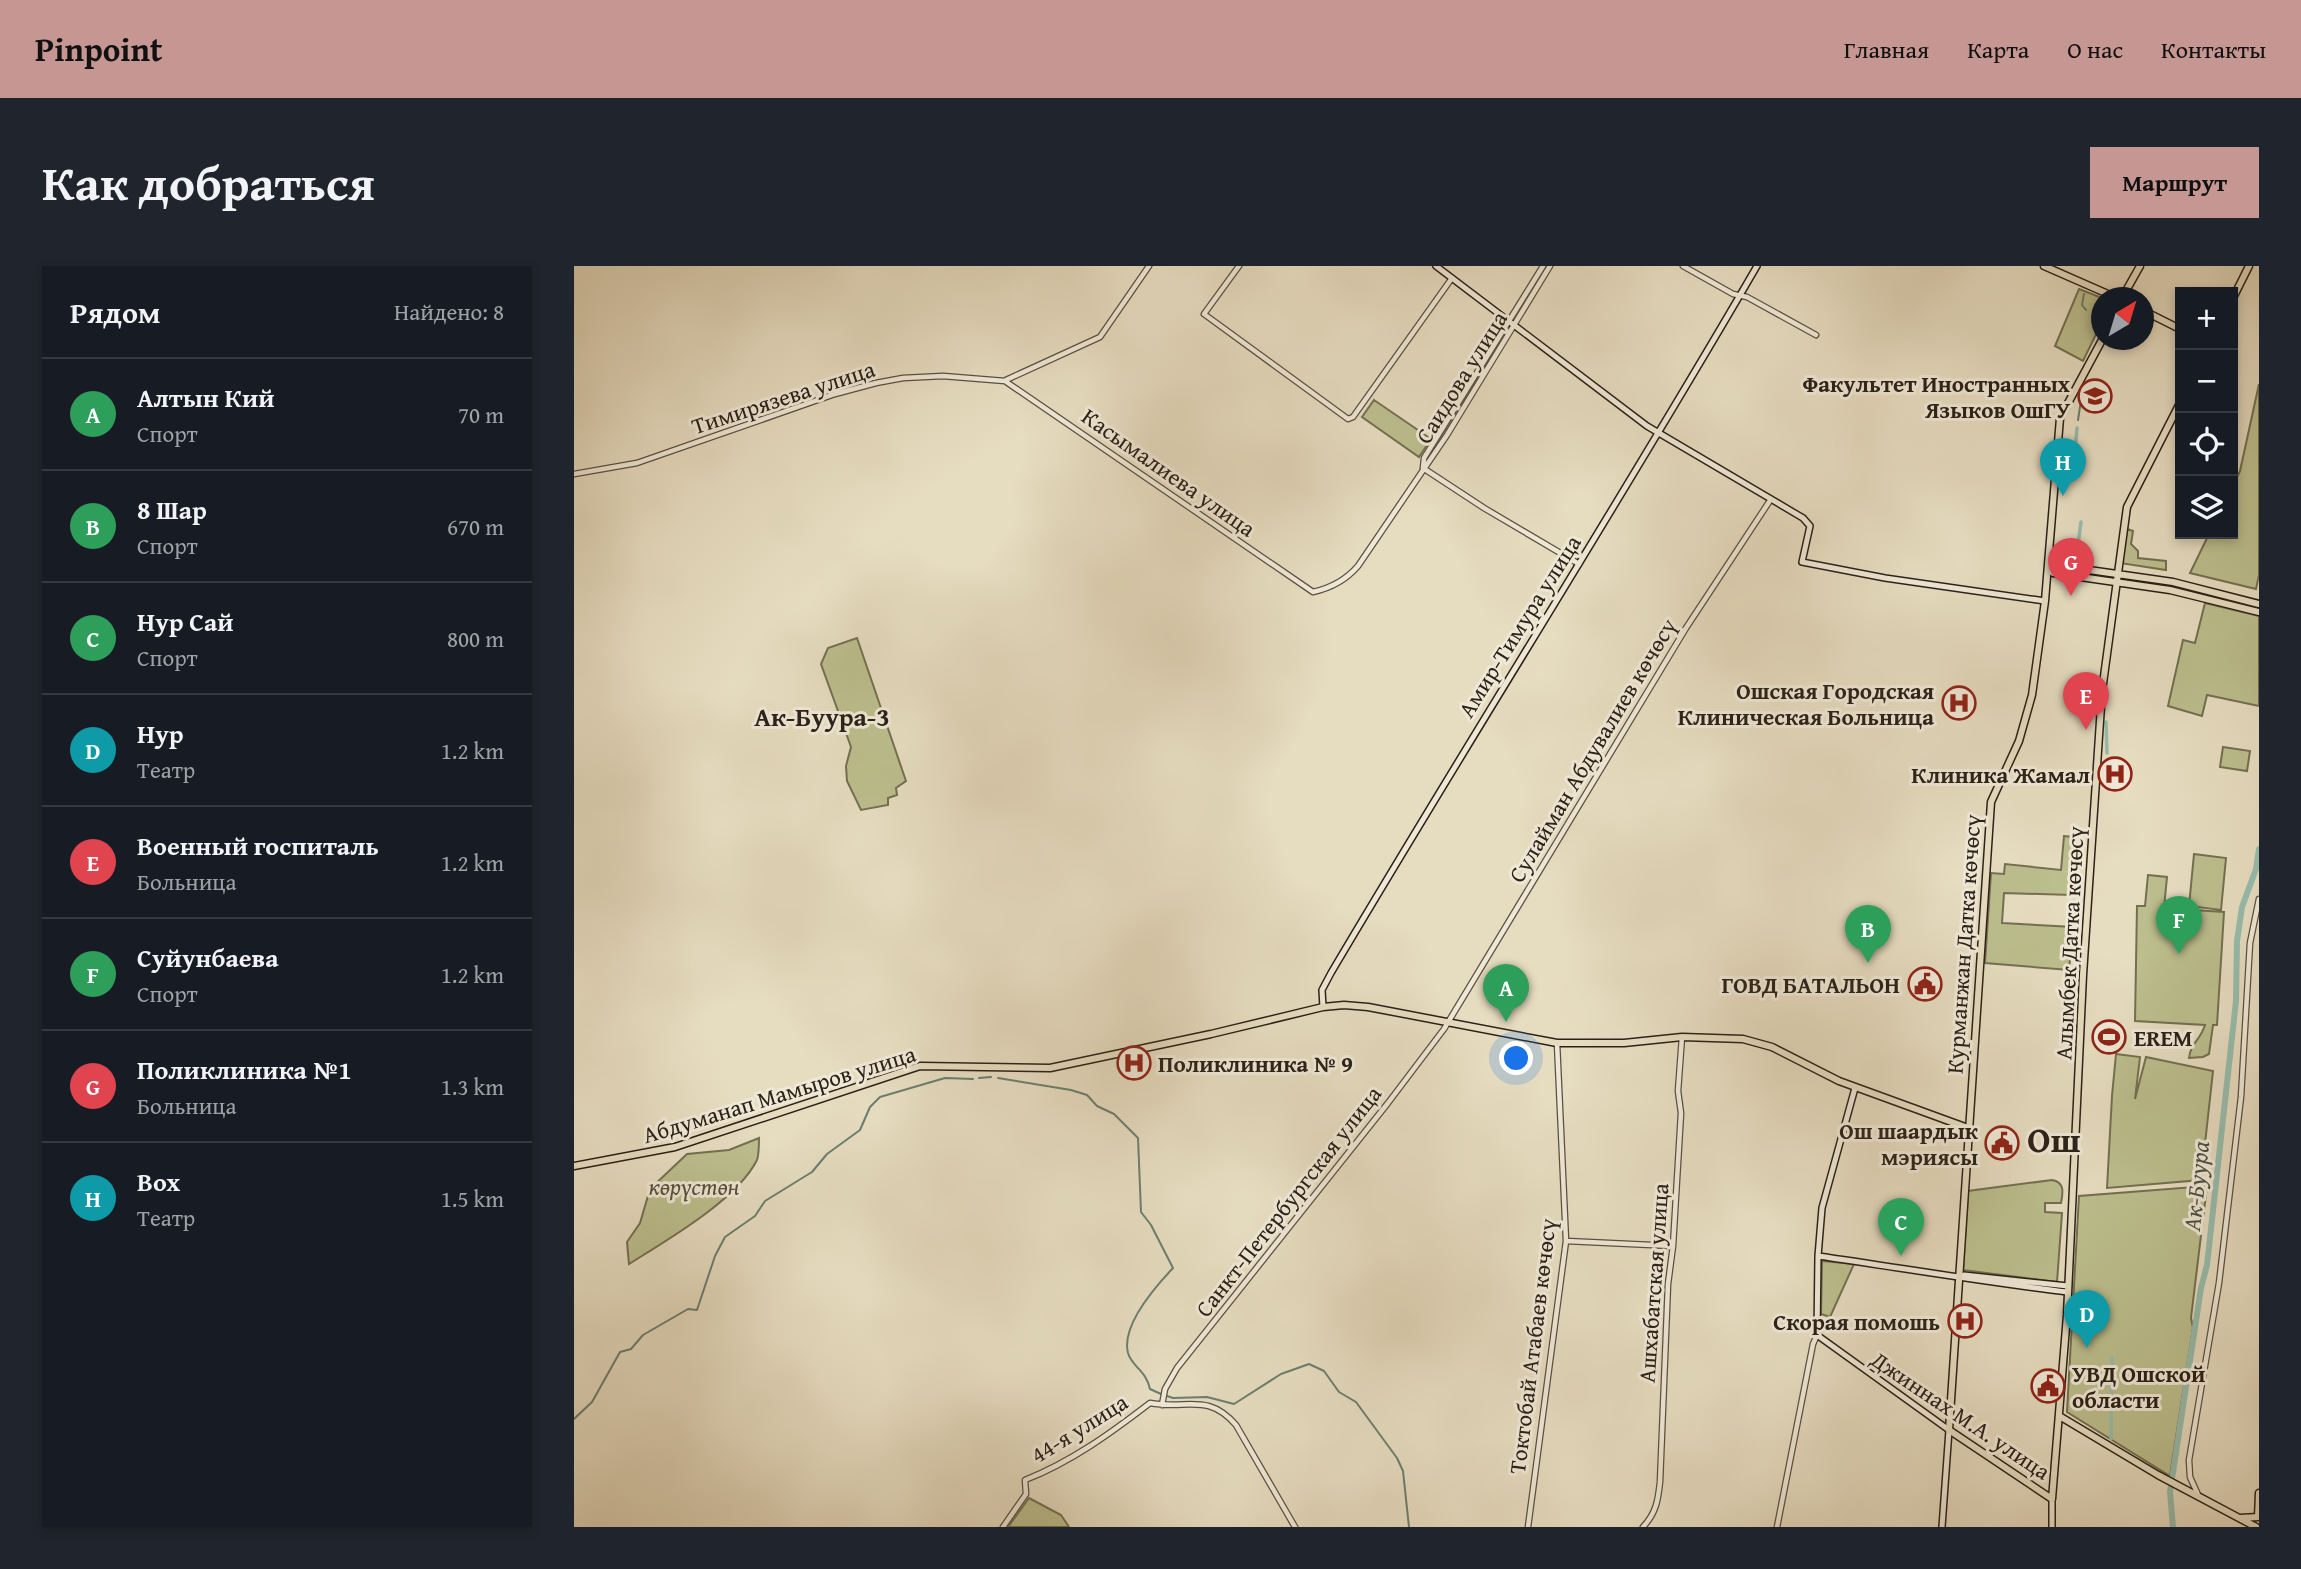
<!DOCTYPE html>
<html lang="ru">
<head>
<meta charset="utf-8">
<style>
  body { margin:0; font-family:"Gentium Book Plus",serif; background:#20242c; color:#f1f3f6 }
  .controls { position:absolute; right:21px; top:21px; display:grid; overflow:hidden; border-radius:0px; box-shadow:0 4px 10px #0003 }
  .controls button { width:63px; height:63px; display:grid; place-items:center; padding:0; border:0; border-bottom:2px solid #363941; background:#171b24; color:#f1f3f6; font:35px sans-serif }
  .compass { position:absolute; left:1517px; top:21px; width:63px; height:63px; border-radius:50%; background:#171b24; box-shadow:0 4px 10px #0003; rotate:38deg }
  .you { position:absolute; left:943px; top:793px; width:24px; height:24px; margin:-18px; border:5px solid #fff; border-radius:50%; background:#1a73e8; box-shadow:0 0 0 10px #1a73e833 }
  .badge { display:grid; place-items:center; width:46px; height:46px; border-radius:50%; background:#c59692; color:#fff; font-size:23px; font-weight:700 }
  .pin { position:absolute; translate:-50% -58px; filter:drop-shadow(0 2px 4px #0008) }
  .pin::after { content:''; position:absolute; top:37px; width:24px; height:21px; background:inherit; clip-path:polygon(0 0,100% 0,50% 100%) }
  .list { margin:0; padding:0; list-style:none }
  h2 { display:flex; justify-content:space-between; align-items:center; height:91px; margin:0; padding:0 28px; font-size:30px }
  h2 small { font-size:23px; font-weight:400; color:#9ea1a6 }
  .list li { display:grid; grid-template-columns:46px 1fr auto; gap:21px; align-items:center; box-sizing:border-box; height:112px; padding:0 28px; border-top:2px solid #363941 }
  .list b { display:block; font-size:26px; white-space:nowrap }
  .list p { margin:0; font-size:23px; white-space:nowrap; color:#9ea1a6 }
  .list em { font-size:23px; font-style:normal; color:#9ea1a6 }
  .icon { flex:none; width:38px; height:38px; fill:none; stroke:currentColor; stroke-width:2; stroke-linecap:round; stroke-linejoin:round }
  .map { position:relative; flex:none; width:1685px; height:1261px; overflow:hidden; border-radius:0px }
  header { display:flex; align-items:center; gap:42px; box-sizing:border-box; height:98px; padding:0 35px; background:#c59692; color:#111 }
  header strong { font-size:33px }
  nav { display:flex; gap:38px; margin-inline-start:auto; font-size:24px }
  .intro { display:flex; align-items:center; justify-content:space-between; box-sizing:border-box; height:168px; padding:0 42px }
  h1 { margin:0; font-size:49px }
  .button { padding:18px 32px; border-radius:0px; background:#c59692; color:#111; font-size:24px; font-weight:700 }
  main { display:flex; gap:42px; padding:0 42px }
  aside { flex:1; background:#171b24; border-radius:0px; box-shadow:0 4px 10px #0003 }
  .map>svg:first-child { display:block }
  .green { fill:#bcbe8d; stroke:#737052; stroke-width:2 }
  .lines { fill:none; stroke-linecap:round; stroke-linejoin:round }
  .stream { stroke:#6b7e71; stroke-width:2 }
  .canal { stroke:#97bcac; stroke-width:3.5 }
  .river { stroke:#97bcac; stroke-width:6 }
  .tertiary-casing { stroke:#595042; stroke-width:7 }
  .secondary-casing { stroke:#2a2118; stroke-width:8 }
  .primary-casing { stroke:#2a2118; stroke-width:9 }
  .tertiary { stroke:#efe8d6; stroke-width:4.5 }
  .secondary { stroke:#efe8d6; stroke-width:5 }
  .primary { stroke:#e6dcc0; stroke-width:6 }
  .labels { text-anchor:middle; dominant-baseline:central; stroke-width:6; stroke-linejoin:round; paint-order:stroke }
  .street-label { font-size:23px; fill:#2a2118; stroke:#efe8d6 }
  .poi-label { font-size:23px; font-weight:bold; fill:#2a2118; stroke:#efe8d6; text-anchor:end }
  .park-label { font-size:23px; font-style:italic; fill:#56503b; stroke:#efe8d6 }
  .water-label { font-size:24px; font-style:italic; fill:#4b5044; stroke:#efe8d6 }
  .quarter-label { font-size:26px; font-weight:bold; fill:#2a2118; stroke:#efe8d6 }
  .town-label { font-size:37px; font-weight:bold; fill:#2a2118; stroke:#efe8d6 }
</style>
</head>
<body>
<header>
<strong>Pinpoint</strong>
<nav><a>Главная</a><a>Карта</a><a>О нас</a><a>Контакты</a></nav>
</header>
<div class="intro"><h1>Как добраться</h1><a class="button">Маршрут</a></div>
<main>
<aside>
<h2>Рядом<small>Найдено: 8</small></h2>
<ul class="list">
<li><span class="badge" style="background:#2e9e5b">A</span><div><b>Алтын Кий</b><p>Спорт</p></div><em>70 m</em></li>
<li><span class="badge" style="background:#2e9e5b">B</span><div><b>8 Шар</b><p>Спорт</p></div><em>670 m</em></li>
<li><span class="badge" style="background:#2e9e5b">C</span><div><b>Нур Сай</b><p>Спорт</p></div><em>800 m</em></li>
<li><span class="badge" style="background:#0f9aa8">D</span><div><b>Нур</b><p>Театр</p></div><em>1.2 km</em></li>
<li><span class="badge" style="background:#e0444e">E</span><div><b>Военный госпиталь</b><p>Больница</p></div><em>1.2 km</em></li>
<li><span class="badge" style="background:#2e9e5b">F</span><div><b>Суйунбаева</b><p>Спорт</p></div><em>1.2 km</em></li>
<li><span class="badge" style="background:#e0444e">G</span><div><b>Поликлиника №1</b><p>Больница</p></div><em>1.3 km</em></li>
<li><span class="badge" style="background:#0f9aa8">H</span><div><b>Box</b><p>Театр</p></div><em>1.5 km</em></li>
</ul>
</aside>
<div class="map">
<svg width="1685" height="1261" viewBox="0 0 1685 1261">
  <rect width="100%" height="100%" fill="#e6dcc0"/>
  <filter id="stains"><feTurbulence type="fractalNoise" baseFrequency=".00286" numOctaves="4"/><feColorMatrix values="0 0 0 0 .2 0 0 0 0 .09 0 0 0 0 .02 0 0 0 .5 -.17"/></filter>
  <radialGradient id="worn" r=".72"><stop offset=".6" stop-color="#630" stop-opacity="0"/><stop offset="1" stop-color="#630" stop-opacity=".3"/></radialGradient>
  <path class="green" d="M1505 23 1528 32 1527 58 1509 95 1481 80Z
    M1685 118V309L1682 323 1616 307 1635 268H1659V220L1666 205Z
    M800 134 857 173 845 191 788 151Z
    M1553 263 1559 265 1557 278 1564 285V292L1592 295V304L1546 297Z
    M1631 337 1685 350V440L1633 429 1628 450 1594 440 1609 374 1621 377Z
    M283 372 332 515 322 522 323 529 314 532V539L287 544 273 515 272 500 277 481 247 398 254 382Z
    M1649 481 1676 485 1673 505 1646 501Z
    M1490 570 1499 571 1497 629 1430 627 1428 657 1499 661 1495 704 1411 697 1417 607 1430 608 1431 598 1487 604Z
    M1620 588 1652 592 1647 644 1615 640Z
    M1574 609 1593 611 1590 642 1650 646 1643 759H1639L1635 788 1629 791 1615 792C1617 776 1626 775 1631 759L1561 755 1563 640H1571Z
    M1542 788 1566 791 1561 833 1572 791 1639 805 1627 914 1533 922 1538 830Z
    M185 872C185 879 185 888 183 894 163 934 93 974 55 998L53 976 66 957 76 923 113 888 155 884Z
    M1478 914C1491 916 1489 927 1487 937H1471V946L1488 947 1483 1016 1389 1004 1394 925Z
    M1633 920 1617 1052 1619 1062 1596 1210 1493 1146 1505 930Z
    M1248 995 1280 998 1256 1051 1247 1048Z
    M455 1232 487 1249 495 1261H434Z"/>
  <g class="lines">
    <path class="stream" d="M963 14 972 0
      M1510 28 1508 39 1512 44
      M1510 124 1513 118
      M1504 154 1508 128
      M853 193 935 61
      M405 812 417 811
      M424 812 497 824 513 829 523 840 540 848 564 872 567 946 577 959 599 1002C582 1020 547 1060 554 1087 558 1101 572 1104 576 1123L587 1128
      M593 1130 599 1132 633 1131 660 1138 707 1108 735 1098 750 1105 765 1126 782 1136 823 1192 829 1205 835 1261
      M0 1153 18 1136 46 1086 57 1083 69 1069 114 1043 123 1044 141 990 151 971 181 950 191 935 238 906 253 888 286 864 296 841 306 831 371 812 399 813"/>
    <path class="canal" d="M1501 185 1503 162
      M1502 293 1507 256
      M1532 456 1533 487
      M1537 1173 1538 1092"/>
    <path class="river" d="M1599 1261 1596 1226 1627 1022 1633 999 1662 735 1663 675 1668 641 1682 603 1685 583"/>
    <defs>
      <path id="tertiary" d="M665 0 630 48 774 153 779 151 878 12
        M1109 0 1159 28 1173 31 1242 69
        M432 114 526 71 575 0
        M849 202 850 192 969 0
        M849 202 910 242 1005 298
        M0 208 63 197 261 128 302 117 329 112 369 110 431 115 739 326C757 322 772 314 784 300L873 169 976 0
        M992 975 1099 980
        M588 1139 591 1123 603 1102 814 837 870 763 1112 362 1197 233
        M1625 1231 1616 1211 1615 1194 1645 1017 1667 831 1676 677 1685 633
        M429 1261 452 1228 451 1214C497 1196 537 1167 576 1137 613 1144 633 1126 662 1159L721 1261
        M954 1261 992 975 983 777
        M1069 1261C1082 1247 1084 1235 1086 1216L1094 1018 1099 980 1107 847 1104 825 1108 771
        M1203 1261 1239 1078 1243 1069"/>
      <path id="secondary" d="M862 0 1073 160 1229 252 1236 260 1228 296 1311 312 1471 335
        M749 741 748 724 757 707C897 470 1045 238 1183 0
        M1281 822 1248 942 1244 990 1243 1069 1375 1164 1368 1261
        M1244 990C1328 1002 1410 1016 1494 1026
        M1384 1011 1390 1009 1494 1020
        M1478 1261V1233"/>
      <path id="primary" d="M1470 0 1543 32
        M1548 32 1566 0
        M1659 32 1675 0
        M1570 45 1606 63
        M1528 74 1486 152 1471 335 1458 429 1445 475 1417 536 1375 1164 1478 1233 1493 1049 1509 709 1528 425 1553 241 1606 137
        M1474 303 1480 299 1599 316 1685 338
        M1474 303 1479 307 1596 324 1685 346
        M0 900 101 881 346 800 476 802 637 768 749 741 770 739 794 741 983 777H1050L1108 771 1169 773 1198 781 1265 815 1394 862
        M1487 1151 1584 1209 1682 1261
        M1666 1252 1684 1251 1685 1227"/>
    </defs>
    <use href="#tertiary" class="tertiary-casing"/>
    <use href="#secondary" class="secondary-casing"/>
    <use href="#primary" class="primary-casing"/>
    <use href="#tertiary" class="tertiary"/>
    <use href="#secondary" class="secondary"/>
    <use href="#primary" class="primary"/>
  </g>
  <defs>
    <symbol id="university-ring" viewBox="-11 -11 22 22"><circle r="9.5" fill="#efe8d6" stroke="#8f2418" stroke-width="1.5"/><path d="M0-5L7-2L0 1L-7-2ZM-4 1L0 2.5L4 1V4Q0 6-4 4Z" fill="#8f2418"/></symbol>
    <symbol id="hospital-ring" viewBox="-11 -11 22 22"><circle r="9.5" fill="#efe8d6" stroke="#8f2418" stroke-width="1.5"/><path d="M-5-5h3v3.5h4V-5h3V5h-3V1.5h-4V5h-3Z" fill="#8f2418"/></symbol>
    <symbol id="civic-ring" viewBox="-11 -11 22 22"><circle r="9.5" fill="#efe8d6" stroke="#8f2418" stroke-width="1.5"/><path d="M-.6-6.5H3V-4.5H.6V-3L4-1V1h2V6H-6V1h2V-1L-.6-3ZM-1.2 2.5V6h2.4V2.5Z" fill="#8f2418"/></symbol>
    <symbol id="stadium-ring" viewBox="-11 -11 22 22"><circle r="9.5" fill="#efe8d6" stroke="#8f2418" stroke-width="1.5"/><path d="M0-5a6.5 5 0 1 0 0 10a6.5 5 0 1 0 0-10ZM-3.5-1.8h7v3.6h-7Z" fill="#8f2418"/></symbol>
  </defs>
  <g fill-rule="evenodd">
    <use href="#university-ring" x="1502" y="111" width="38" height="38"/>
    <use href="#hospital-ring" x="1366" y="418" width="38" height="38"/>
    <use href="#hospital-ring" x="1522" y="489" width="38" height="38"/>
    <use href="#civic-ring" x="1332" y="699" width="38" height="38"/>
    <use href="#stadium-ring" x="1516" y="752" width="38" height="38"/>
    <use href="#hospital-ring" x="541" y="778" width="38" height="38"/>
    <use href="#civic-ring" x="1409" y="858" width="38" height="38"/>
    <use href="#hospital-ring" x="1372" y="1036" width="38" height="38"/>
    <use href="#civic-ring" x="1455" y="1101" width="38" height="38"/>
  </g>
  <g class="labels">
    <g class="street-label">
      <text transform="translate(887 111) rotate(-58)">Саидова улица</text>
      <text transform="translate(209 131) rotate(-18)">Тимирязева улица</text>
      <text transform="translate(595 206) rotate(35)">Касымалиева улица</text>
      <text transform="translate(945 360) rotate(-58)">Амир-Тимура улица</text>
      <text transform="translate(1018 484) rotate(-59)">Сулайман Абдувалиев көчөсү</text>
      <text transform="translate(1495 677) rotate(-87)">Алымбек Датка көчөсү</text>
      <text transform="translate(1389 678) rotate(-86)">Курманжан Датка көчөсү</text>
      <text transform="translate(205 828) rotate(-17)">Абдуманап Мамыров улица</text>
      <text transform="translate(714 935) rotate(-52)">Санкт-Петербургская улица</text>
      <text transform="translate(1079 1017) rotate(-86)">Ашхабатская улица</text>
      <text transform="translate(958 1080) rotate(-83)">Токтобай Атабаев көчөсү</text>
      <text transform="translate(1387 1149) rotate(34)">Джиннах М.А. улица</text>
      <text transform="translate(505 1162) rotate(-32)">44-я улица</text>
    </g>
    <g class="poi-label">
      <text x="1496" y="117">Факультет Иностранных<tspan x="1496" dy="26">Языков ОшГУ</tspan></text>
      <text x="1360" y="424">Ошская Городская<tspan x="1360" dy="26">Клиническая Больница</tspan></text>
      <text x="1516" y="508">Клиника Жамал</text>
      <text x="1326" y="718">ГОВД БАТАЛЬОН</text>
      <text x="1560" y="771" text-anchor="start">EREM</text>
      <text x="584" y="797" text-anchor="start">Поликлиника № 9</text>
      <text x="1404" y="864">Ош шаардык<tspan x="1404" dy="26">мэриясы</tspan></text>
      <text x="1366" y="1055">Скорая помошь</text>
      <text x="1498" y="1107" text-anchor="start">УВД Ошской<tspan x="1498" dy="26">области</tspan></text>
    </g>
    <g class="park-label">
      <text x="120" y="920">көрүстөн</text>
    </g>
    <g class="water-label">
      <text transform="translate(1622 920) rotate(-84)">Ак-Буура</text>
    </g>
    <g class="quarter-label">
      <text x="248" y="450">Ак-Буура-3</text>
    </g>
    <g class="town-label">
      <text x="1480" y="872">Ош</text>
    </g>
  </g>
  <rect width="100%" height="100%" filter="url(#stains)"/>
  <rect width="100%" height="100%" fill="url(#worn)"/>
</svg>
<div class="controls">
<button>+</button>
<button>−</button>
<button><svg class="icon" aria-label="locate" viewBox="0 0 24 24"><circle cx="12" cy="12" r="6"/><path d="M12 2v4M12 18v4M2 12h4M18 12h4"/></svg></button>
<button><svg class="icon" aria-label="layers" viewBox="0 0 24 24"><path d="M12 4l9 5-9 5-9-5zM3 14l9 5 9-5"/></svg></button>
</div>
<svg class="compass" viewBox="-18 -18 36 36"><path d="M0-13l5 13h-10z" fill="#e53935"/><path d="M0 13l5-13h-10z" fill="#9ea1a6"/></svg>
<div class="you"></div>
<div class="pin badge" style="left:932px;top:756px;background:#2e9e5b">A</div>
<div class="pin badge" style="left:1294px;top:697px;background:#2e9e5b">B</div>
<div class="pin badge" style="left:1327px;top:990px;background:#2e9e5b">C</div>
<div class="pin badge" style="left:1513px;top:1082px;background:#0f9aa8">D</div>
<div class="pin badge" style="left:1512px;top:464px;background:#e0444e">E</div>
<div class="pin badge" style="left:1605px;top:688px;background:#2e9e5b">F</div>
<div class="pin badge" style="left:1497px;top:330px;background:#e0444e">G</div>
<div class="pin badge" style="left:1489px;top:230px;background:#0f9aa8">H</div>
</div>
</main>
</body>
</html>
